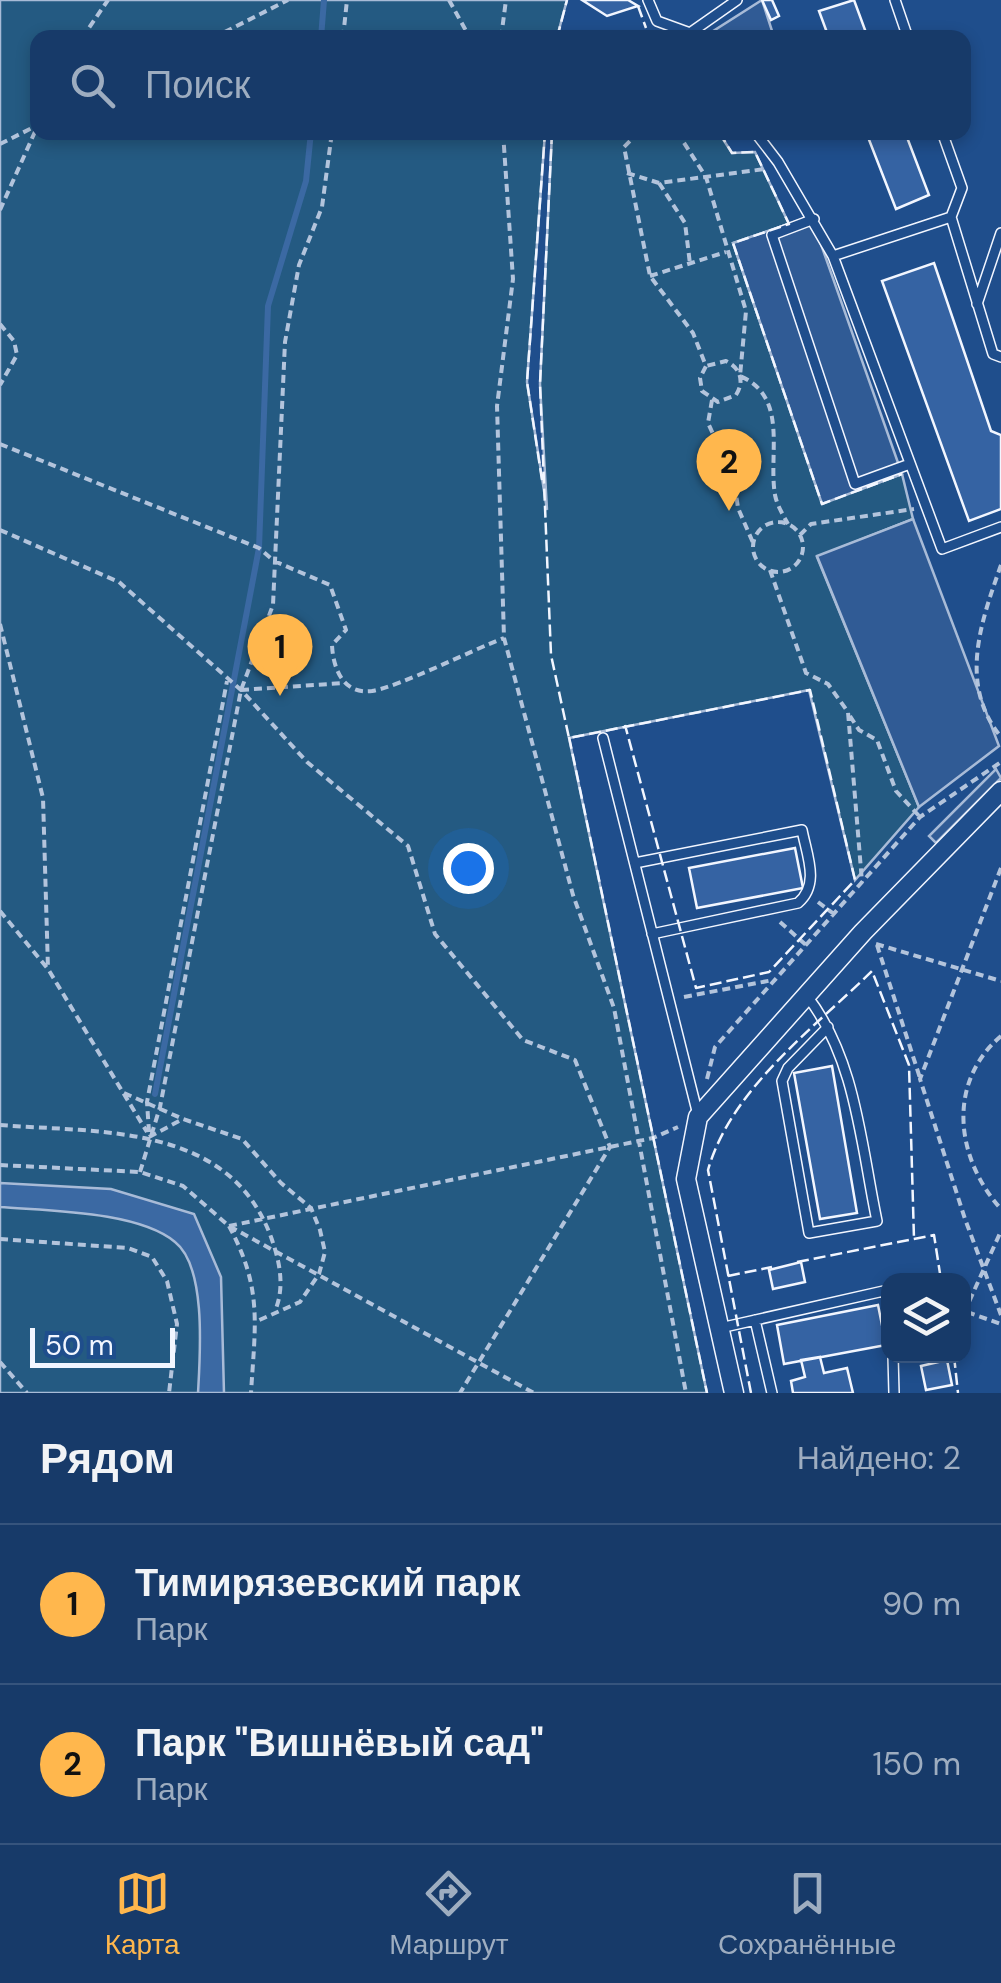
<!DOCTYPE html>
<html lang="ru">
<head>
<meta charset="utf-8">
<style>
  body { margin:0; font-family:"DM Sans",sans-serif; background:#244571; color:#f1f3f6 }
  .controls { position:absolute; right:30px; bottom:30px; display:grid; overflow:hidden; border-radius:20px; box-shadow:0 5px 15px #0003 }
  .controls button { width:90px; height:90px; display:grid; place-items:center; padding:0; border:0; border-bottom:2px solid #36547d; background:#173a69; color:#f1f3f6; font:50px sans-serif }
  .scale { position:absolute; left:30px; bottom:25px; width:145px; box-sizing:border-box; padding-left:10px; border:5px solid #f2f6ff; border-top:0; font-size:28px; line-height:35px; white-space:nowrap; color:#f2f6ff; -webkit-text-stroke:8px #1f4e8c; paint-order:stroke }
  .you { position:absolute; left:468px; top:868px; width:35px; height:35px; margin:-25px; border:8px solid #fff; border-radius:50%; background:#1a73e8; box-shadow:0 0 0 15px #1a73e833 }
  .badge { display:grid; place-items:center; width:65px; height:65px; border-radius:50%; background:#ffb74d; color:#111; font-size:32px; font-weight:700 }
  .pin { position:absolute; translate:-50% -82px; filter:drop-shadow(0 2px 5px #0008) }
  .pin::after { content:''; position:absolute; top:52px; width:35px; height:30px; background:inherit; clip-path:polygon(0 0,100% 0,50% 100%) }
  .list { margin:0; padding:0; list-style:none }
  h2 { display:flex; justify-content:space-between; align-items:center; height:130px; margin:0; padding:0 40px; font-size:42px }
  h2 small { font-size:32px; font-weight:400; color:#9eadc0 }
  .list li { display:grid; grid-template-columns:65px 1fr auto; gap:30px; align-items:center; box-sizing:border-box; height:160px; padding:0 40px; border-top:2px solid #36547d }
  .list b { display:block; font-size:38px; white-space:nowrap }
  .list p { margin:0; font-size:32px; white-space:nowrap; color:#9eadc0 }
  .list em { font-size:32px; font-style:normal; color:#9eadc0 }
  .icon { flex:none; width:55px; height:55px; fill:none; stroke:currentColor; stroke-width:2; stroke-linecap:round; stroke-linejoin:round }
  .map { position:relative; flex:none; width:1001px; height:1393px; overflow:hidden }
  .search { position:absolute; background:#173a69; box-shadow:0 5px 15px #0003; left:30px; right:30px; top:30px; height:110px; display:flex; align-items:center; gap:25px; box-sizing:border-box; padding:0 35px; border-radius:20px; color:#9eadc0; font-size:38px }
  .sheet { height:450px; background:#173a69 }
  nav { display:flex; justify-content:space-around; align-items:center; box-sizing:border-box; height:140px; border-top:2px solid #36547d; background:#173a69; font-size:28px; color:#9eadc0 }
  nav a { display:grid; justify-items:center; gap:5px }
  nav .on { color:#ffb74d }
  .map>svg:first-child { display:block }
  .green { fill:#245a82; stroke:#a8bbd7; stroke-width:2.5 }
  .parking { fill:#305b95; stroke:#a8bbd7; stroke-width:2.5 }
  .water { fill:#3b69a3; stroke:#a8bbd7; stroke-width:2.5 }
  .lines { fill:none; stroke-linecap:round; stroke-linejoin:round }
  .stream { stroke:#3b69a3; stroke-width:6 }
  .building { fill:#3563a3; stroke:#f2f6ff; stroke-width:2.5 }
  .service-casing { stroke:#f2f6ff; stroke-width:12 }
  .minor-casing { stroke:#f2f6ff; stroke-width:21 }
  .path { stroke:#b3c4dc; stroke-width:4; stroke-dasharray:8 5; stroke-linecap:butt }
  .service { stroke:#1f4e8c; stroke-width:9 }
  .minor { stroke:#1f4e8c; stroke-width:18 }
  .fence { stroke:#f2f6ff; stroke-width:2.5; stroke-dasharray:12 5; stroke-linecap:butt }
</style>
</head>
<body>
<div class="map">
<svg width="1001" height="1393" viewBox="0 0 1001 1393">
  <rect width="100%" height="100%" fill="#1f4e8c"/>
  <path class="green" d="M0 0H567L557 37 38 38V132L545 133 527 382 547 510 540 384 552 133H719L732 153 755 152 789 224 733 243 822 503 902 474 913 519 817 557 919 807 855 880 809 690 569 738 707 1393H0Z"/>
  <path class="parking" d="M762 0 774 37H708L707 35Z
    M811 216 902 474 822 504 733 243Z
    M913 519 999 746 919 807 817 556Z
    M996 769 1001 778 936 843 929 836Z"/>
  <path class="water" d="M0 1183 111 1189 194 1214 221 1277 224 1393H198C200 1356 207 1267 175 1242 138 1211 47 1211 0 1207Z"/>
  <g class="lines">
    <path class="stream" d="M321 38 324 0
      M155 1094 259 548 268 306 306 181 311 132"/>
  </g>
  <path class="building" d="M582 0H628L638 6 607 16Z
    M762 0H772L779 16 771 20Z
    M854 0 868 38H829L819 11Z
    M866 132H905L929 195 896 209Z
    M934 263 991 431 1001 435V509L969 521 882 281Z
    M795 848 803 888 697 908 689 868Z
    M832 1066 857 1213 820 1219 794 1073Z
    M801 1262 805 1282 773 1289 769 1270Z
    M878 1305 886 1345 784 1364 777 1325Z
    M820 1357 824 1373 847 1368 853 1393H793L791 1381 805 1377 801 1360Z
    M947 1360 952 1385 926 1390 921 1366Z"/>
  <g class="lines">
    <defs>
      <path id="service" d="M648 0 657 21 690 33
        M895 0 908 38
        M692 38 690 33 737 0
        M755 132 778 162 833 256
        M942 132 962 188 951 217 993 354 1001 357
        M951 217 833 256 942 549 1001 527
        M814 219 772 235 855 484 907 465
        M977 304 1001 233
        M603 738 698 1115
        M635 863 802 830C807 856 820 884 798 903L652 934
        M807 996C856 1059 861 1145 877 1221L809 1233 782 1081 788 1068 828 1027
        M755 1320 772 1393
        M720 1328 888 1290V1298
        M893 1356 894 1393"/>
      <path id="minor" d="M734 1393 686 1179 698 1117 863 932 1001 791"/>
    </defs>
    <use href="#service" class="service-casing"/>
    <use href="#minor" class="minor-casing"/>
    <path class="path" d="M449 0 470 38
      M82 38 108 0
      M213 38 288 0
      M343 38 347 0
      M501 38 506 0
      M503 132 513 279 497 406 504 638 573 895 614 1008 686 1393
      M639 132 624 147 650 276 693 333 706 366 700 378 702 391 718 402 736 395C745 381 740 368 726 361L706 366
      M677 132 706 177 746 311 740 376C789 397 768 453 775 495 777 505 783 515 788 524
      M0 144 38 125
      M627 173 659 183 765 169
      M659 183 685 223 690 264
      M0 210 38 125
      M650 276 726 252
      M0 324 14 341 17 355 0 385
      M712 400 708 423 734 480 738 508 754 545
      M0 444 259 548 274 561 330 585 346 630 332 645C333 668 343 695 372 691 401 686 472 650 504 638
      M753 547a25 25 0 1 1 50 0a25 25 0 1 1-50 0Z
      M0 530 119 582 241 690 307 762 408 846 435 934 523 1040 575 1060 610 1147 460 1393
      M800 535 811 524 914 509
      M1001 565C981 622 958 684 1001 737
      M770 570 806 673 828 684 848 712 862 882
      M0 624 43 798 48 969
      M241 690 344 683
      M850 716 859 730 877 740 896 791 920 817
      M1001 868 920 1079 965 1219 1001 1315
      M818 902 834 914
      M0 911 48 969 147 1132
      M780 922 806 945
      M876 944 1001 981
      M877 945 920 1078
      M684 997 773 980
      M1001 1036C946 1083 956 1159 1001 1209
      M707 1079 715 1047 920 817 1001 762
      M124 1093 183 1119
      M0 1125C101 1133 229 1123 271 1237 280 1262 285 1287 275 1311
      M149 1132 147 1102 227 681
      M149 1137 183 1119 242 1139 281 1183 311 1208 320 1230 325 1252 319 1274 300 1302 255 1322
      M0 1165 140 1172 183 1186 229 1226 534 1393
      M140 1172 160 1107 241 690 273 605 285 342 299 265 322 207 332 132
      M229 1226 653 1138 678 1127
      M229 1226C263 1289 255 1325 251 1393
      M0 1239 128 1248 152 1257 167 1281 177 1324 169 1393
      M967 1312 1001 1324
      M964 1313 1001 1231
      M0 1362 27 1393"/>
    <use href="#service" class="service"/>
    <use href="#minor" class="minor"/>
    <path class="fence" d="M638 6 646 28
      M557 38 567 0
      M552 132 540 384 551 655 569 738 810 690 855 880 769 972 696 988 625 725
      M719 132 732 153 755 152 789 224 733 243 822 504 902 474
      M542 480 527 382 545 132
      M569 737 707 1393
      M797 1262 934 1235 941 1280
      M728 1276 772 1267
      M954 1356 958 1393
      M751 1393 708 1170C731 1089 813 1029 872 971L909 1065 914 1239"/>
  </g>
</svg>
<div class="controls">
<button><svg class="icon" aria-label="layers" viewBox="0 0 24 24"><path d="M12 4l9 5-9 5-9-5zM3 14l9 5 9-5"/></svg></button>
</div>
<div class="scale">50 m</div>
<div class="you"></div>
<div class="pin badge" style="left:280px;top:696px">1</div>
<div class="pin badge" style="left:729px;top:511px">2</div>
<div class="search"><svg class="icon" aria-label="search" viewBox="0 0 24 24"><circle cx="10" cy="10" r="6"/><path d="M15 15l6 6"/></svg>Поиск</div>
</div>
<section class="sheet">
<h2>Рядом<small>Найдено: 2</small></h2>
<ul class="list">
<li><span class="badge">1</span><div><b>Тимирязевский парк</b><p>Парк</p></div><em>90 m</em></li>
<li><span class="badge">2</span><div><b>Парк &quot;Вишнёвый сад&quot;</b><p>Парк</p></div><em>150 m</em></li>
</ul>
</section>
<nav>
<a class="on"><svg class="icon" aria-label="map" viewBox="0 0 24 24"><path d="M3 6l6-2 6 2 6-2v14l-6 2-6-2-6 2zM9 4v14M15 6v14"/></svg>Карта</a>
<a><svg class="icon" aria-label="directions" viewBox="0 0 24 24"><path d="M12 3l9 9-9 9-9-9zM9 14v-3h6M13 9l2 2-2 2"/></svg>Маршрут</a>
<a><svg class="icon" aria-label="saved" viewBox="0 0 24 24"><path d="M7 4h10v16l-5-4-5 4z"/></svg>Сохранённые</a>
</nav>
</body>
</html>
